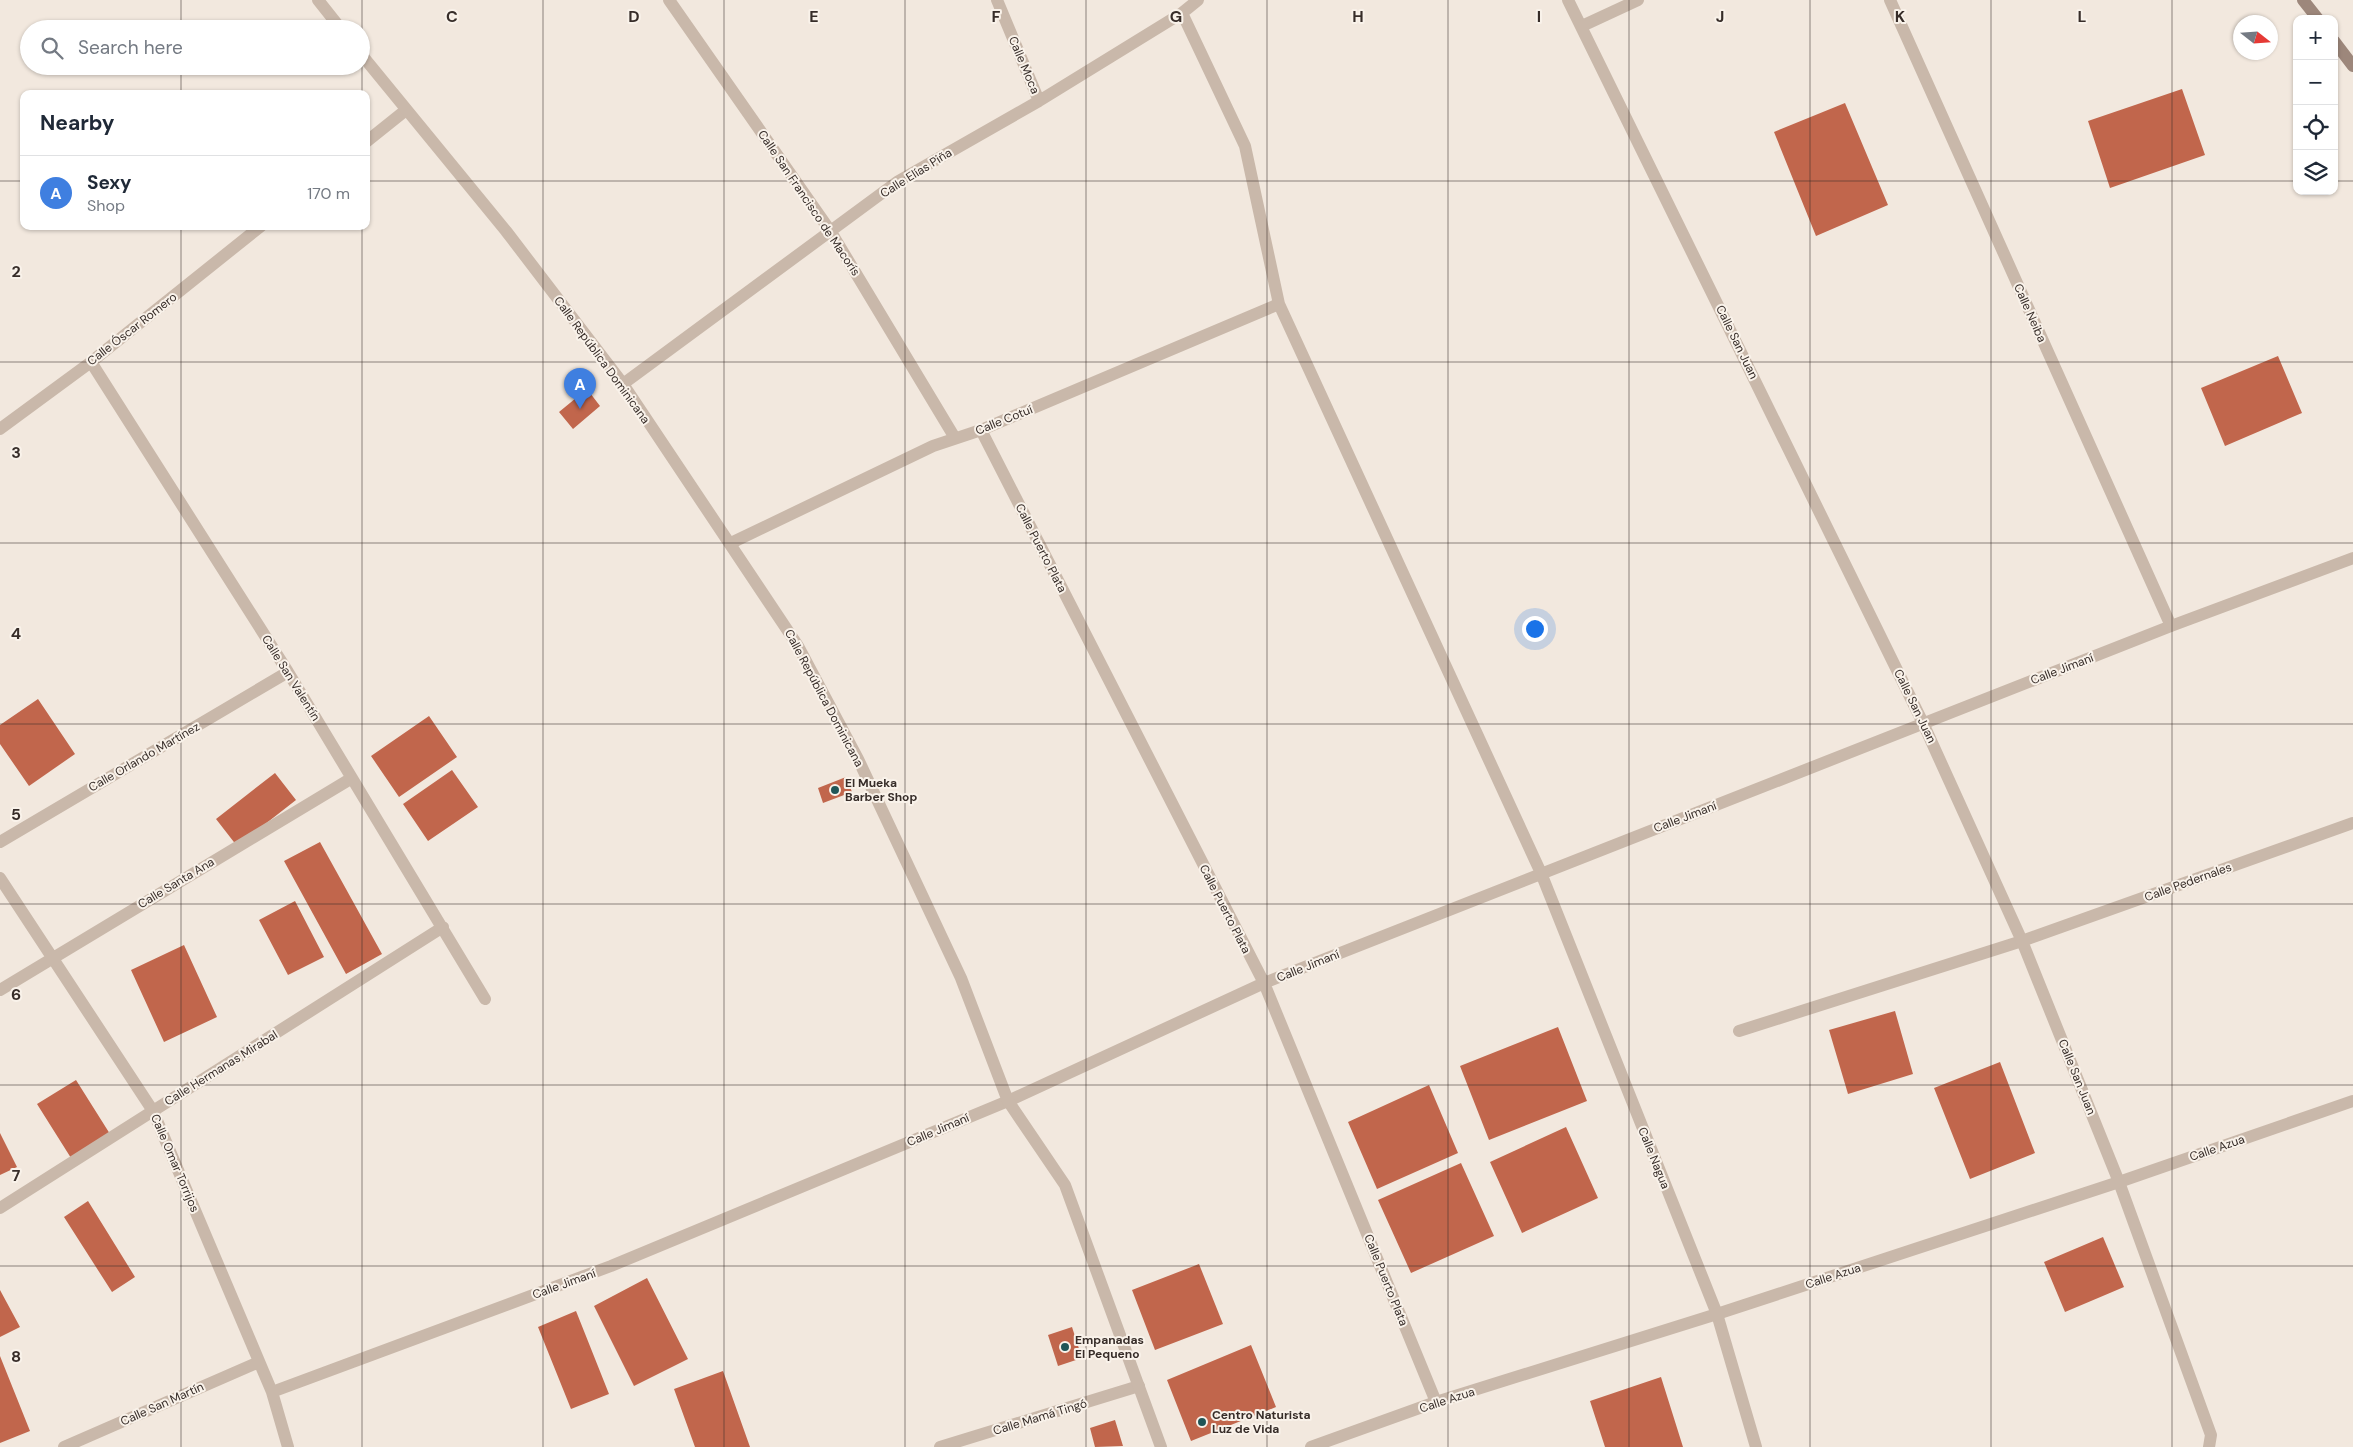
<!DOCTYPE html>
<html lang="en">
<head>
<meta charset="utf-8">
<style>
  body { margin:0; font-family:"DM Sans",sans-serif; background:#f6f6f7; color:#1f2937 }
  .controls { position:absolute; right:15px; top:15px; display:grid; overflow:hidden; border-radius:10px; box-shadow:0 1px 4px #0004 }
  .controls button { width:45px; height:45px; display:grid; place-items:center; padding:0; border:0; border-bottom:1px solid #e0e1e3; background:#fff; color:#1f2937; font:25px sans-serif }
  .compass { position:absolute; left:2233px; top:15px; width:45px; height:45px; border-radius:50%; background:#fff; box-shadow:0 1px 4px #0004; rotate:107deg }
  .you { position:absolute; left:1534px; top:628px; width:18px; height:18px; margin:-12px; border:4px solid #fff; border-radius:50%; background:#1a73e8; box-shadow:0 0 0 8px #1a73e833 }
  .badge { display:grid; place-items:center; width:32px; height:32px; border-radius:50%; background:#205557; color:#fff; font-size:16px; font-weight:700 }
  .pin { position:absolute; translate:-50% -41px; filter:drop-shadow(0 1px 2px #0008) }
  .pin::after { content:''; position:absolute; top:26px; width:18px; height:15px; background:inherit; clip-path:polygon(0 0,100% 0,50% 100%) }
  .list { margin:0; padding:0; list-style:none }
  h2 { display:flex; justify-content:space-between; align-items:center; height:65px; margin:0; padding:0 20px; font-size:21px }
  h2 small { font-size:16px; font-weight:400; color:#747a83 }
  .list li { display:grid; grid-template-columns:32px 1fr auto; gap:15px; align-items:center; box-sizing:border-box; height:75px; padding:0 20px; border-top:1px solid #e0e1e3 }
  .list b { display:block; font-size:19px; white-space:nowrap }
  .list p { margin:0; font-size:16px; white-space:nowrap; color:#747a83 }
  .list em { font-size:16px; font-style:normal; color:#747a83 }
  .icon { flex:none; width:28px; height:28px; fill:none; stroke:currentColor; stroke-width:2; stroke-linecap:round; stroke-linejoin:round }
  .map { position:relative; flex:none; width:2353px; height:1447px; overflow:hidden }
  .search { position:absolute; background:#fff; box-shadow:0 1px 4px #0004; left:20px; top:20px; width:350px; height:55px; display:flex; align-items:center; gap:12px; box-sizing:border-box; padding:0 18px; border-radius:28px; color:#747a83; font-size:19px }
  .panel { position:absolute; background:#fff; box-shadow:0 1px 4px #0004; left:20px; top:90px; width:350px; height:140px; border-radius:10px }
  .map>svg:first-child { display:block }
  .building { fill:#c1664c }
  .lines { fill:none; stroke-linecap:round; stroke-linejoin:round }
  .service { stroke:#c9b8aa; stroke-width:12 }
  .minor { stroke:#c9b8aa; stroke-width:12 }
  .tertiary { stroke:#c9b8aa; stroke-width:12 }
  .secondary { stroke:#9d877b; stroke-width:12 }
  .grid { fill:none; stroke:#372d29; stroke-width:1; stroke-opacity:0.55 }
  .poi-dot { fill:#205557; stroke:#f9f2ea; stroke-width:2 }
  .labels { text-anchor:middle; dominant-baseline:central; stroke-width:4; stroke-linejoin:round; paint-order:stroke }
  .street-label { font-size:12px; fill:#372d29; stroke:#f9f2ea }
  .poi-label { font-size:12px; font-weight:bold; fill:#372d29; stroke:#f9f2ea; text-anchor:start }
  .grid-label { font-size:16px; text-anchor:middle; font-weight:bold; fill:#372d29; stroke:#f9f2ea; stroke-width:4; stroke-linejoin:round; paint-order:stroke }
</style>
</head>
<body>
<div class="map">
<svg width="2353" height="1447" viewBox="0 0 2353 1447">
  <rect width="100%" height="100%" fill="#f2e8de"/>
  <path class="building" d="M2182 89 2205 155 2110 188 2088 121Z
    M1845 103 1888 205 1816 236 1774 132Z
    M2278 356 2302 413 2225 446 2201 388Z
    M587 389 600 406 573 429 559 412Z
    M38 699 75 754 29 786 0 744V725Z
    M429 716 457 757 399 797 371 756Z
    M452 770 478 807 428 841 403 804Z
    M275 773 296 800 237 846 216 819Z
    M846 777 852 792 823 803 818 788Z
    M320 842 382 954 346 974 284 861Z
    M295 901 324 957 288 975 259 920Z
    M184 945 217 1017 164 1042 131 970Z
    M1895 1011 1913 1074 1848 1094 1829 1030Z
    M1558 1027 1587 1101 1489 1140 1460 1066Z
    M2000 1062 2035 1153 1970 1179 1934 1088Z
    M76 1080 110 1134 71 1158 37 1104Z
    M1429 1085 1458 1153 1377 1189 1348 1122Z
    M1566 1127 1598 1198 1522 1233 1490 1162Z
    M0 1133 17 1167 0 1175Z
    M1461 1163 1494 1236 1411 1273 1378 1200Z
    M88 1201 135 1277 112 1292 64 1217Z
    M2103 1237 2124 1287 2065 1312 2044 1262Z
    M1199 1264 1223 1324 1155 1350 1132 1290Z
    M647 1278 688 1359 634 1386 594 1306Z
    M0 1290 20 1327 0 1337Z
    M576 1311 609 1394 571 1409 538 1327Z
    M1072 1327 1082 1358 1058 1366 1048 1335Z
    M1251 1345 1276 1407 1191 1441 1167 1380Z
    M0 1356 30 1431 0 1443Z
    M723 1371 750 1447H695L674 1389Z
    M1661 1377 1683 1447H1605L1590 1401Z
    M1115 1420 1123 1446 1095 1447 1090 1428Z"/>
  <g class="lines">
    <path class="service" d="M1739 1031 2022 941"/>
    <path class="minor" d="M669 0 831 232 955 438
      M997 0 1039 101
      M1568 0 1923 723 2022 941 2119 1182 2211 1435 2209 1447
      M1890 0 2171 626
      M1182 13 1245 146 1279 304 1541 873 1717 1314 1756 1447
      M1582 26 1638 0
      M366 142 406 110
      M91 362 288 672 485 999
      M623 384 897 182 1039 101 1182 13 1198 0
      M0 429 91 362 261 226
      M981 430 1264 983 1436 1402
      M731 543 933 446 981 430 1279 304
      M0 842 288 672
      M0 878 153 1111 272 1392 288 1447
      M2022 941 2353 823
      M0 990 352 778
      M0 1208 443 927
      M272 1392 611 1266 1008 1101 1264 983 2171 626 2353 558
      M64 1447 259 1362
      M940 1447 1139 1386"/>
    <path class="tertiary" d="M318 0 341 29
      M361 54 506 231 623 384 798 646 858 759 961 978 1008 1101 1065 1185 1161 1447
      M1311 1447 1436 1402 1717 1314 2119 1182 2353 1101"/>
    <path class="secondary" d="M2303 0 2318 19
      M2334 41 2353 66"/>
  </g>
  <path class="grid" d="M181 0V29M362 0V94M543 0V1447M724 0V1447M905 0V1447M1086 0V1447M1267 0V1447M1448 0V1447M1629 0V1447M1810 0V1447M1991 0V1447M2172 0V1447M181 66V94M0 181H24M366 181H2297M2334 181H2353M181 226V1447M362 226V1447M0 362H2353M0 543H2353M0 724H2353M0 904H2353M0 1085H2353M0 1266H2353"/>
  <g class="poi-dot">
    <circle cx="835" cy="790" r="5"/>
    <circle cx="1065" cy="1347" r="5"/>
    <circle cx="1202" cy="1422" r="5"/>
  </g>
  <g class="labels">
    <g class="street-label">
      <text transform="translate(1024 65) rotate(67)">Calle Moca</text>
      <text transform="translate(916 173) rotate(-32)">Calle Elías Piña</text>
      <text transform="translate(809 203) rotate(56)">Calle San Francisco de Macorís</text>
      <text transform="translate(2030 313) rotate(66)">Calle Neiba</text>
      <text transform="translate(132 329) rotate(-38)">Calle Óscar Romero</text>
      <text transform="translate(1737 342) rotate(64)">Calle San Juan</text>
      <text transform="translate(602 360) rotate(54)">Calle República Dominicana</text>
      <text transform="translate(1004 420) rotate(-22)">Calle Cotuí</text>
      <text transform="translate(1041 548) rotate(63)">Calle Puerto Plata</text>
      <text transform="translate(2062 669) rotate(-21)">Calle Jimaní</text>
      <text transform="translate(291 678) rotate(58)">Calle San Valentín</text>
      <text transform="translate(824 698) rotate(62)">Calle República Dominicana</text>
      <text transform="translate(1915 706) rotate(64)">Calle San Juan</text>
      <text transform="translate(144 757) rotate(-30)">Calle Orlando Martínez</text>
      <text transform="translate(1685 817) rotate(-21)">Calle Jimaní</text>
      <text transform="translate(2188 882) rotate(-20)">Calle Pedernales</text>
      <text transform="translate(176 883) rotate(-31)">Calle Santa Ana</text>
      <text transform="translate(1225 909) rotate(63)">Calle Puerto Plata</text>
      <text transform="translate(1308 966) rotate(-22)">Calle Jimaní</text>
      <text transform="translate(221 1068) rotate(-32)">Calle Hermanas Mirabal</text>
      <text transform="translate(2077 1077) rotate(68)">Calle San Juan</text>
      <text transform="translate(938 1130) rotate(-23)">Calle Jimaní</text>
      <text transform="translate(2217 1148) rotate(-19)">Calle Azua</text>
      <text transform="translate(1654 1158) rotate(68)">Calle Nagua</text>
      <text transform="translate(175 1163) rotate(67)">Calle Omar Torrijos</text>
      <text transform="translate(1833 1276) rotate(-18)">Calle Azua</text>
      <text transform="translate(1386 1280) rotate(68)">Calle Puerto Plata</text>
      <text transform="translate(564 1284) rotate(-20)">Calle Jimaní</text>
      <text transform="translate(1447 1400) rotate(-18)">Calle Azua</text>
      <text transform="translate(162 1404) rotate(-24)">Calle San Martín</text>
      <text transform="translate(1040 1417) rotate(-17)">Calle Mamá Tingó</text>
    </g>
    <g class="poi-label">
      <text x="845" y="783">El Mueka<tspan x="845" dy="14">Barber Shop</tspan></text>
      <text x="1075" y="1340">Empanadas<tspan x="1075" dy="14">El Pequeno</tspan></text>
      <text x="1212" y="1415">Centro Naturista<tspan x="1212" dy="14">Luz de Vida</tspan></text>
    </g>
  </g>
  <g class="grid-label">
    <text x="452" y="22">C</text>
    <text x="634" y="22">D</text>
    <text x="814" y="22">E</text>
    <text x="996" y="22">F</text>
    <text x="1176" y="22">G</text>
    <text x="1358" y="22">H</text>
    <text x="1539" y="22">I</text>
    <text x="1720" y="22">J</text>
    <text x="1900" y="22">K</text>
    <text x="2082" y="22">L</text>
    <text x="16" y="277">2</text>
    <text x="16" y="458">3</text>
    <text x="16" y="639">4</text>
    <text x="16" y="820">5</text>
    <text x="16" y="1000">6</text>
    <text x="16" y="1181">7</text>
    <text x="16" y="1362">8</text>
  </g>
</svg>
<div class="controls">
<button>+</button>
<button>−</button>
<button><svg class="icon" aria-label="locate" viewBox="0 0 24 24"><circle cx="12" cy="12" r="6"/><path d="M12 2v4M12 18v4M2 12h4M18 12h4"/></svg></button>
<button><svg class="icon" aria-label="layers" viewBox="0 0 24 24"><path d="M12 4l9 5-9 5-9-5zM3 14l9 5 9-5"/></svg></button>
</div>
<svg class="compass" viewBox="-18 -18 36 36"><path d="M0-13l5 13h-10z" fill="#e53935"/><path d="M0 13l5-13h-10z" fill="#747a83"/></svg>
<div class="you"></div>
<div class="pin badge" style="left:580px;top:409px;background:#3f7fe0">A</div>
<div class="search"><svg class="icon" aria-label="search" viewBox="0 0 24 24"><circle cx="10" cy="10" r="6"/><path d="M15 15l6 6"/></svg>Search here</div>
<section class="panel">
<h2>Nearby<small></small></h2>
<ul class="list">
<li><span class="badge" style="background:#3f7fe0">A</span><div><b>Sexy</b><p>Shop</p></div><em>170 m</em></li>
</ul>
</section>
</div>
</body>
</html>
